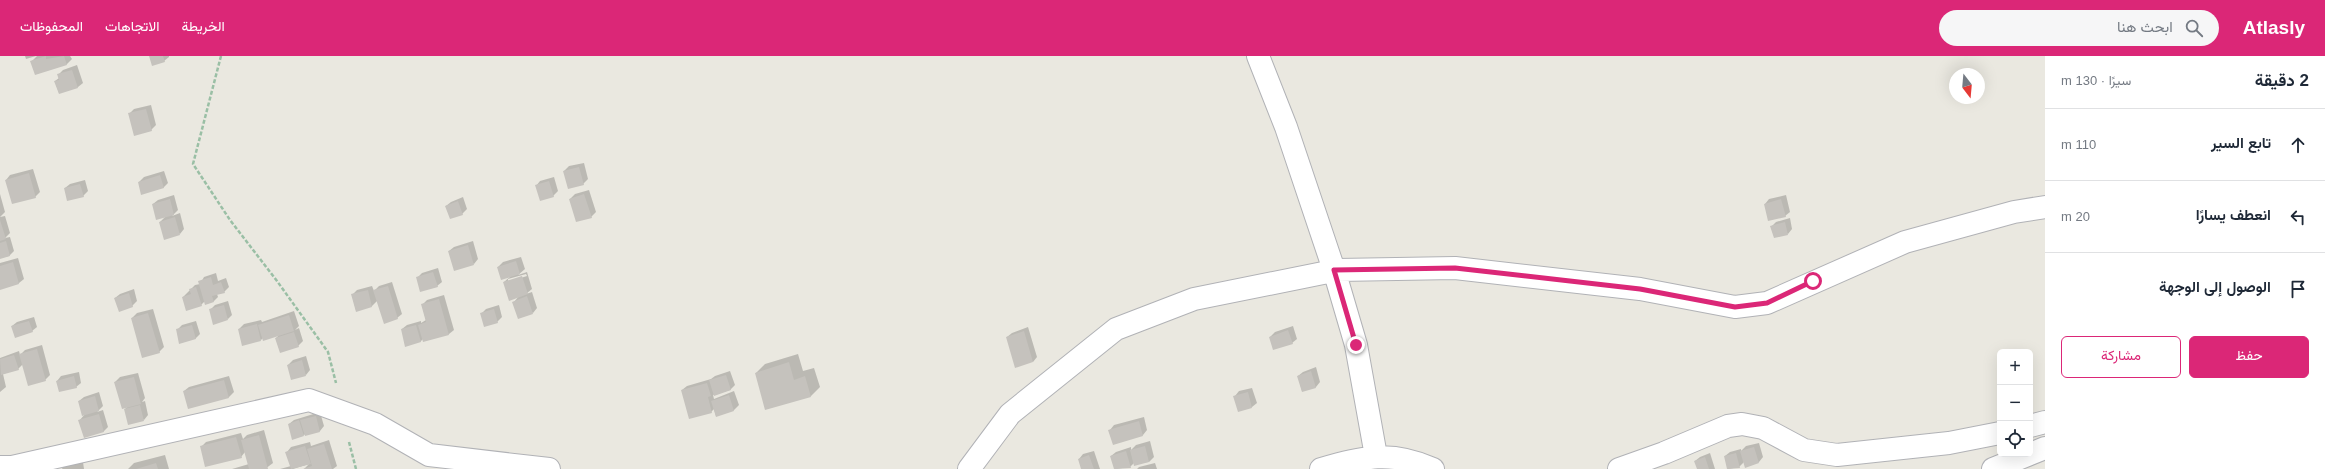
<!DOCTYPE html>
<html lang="ar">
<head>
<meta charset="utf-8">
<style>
  body { margin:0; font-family:Arial,Vazirmatn,sans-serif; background:#f6f6f7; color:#1f2937; direction:rtl }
  .controls { position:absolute; right:12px; bottom:12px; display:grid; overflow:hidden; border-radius:6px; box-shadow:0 4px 16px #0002 }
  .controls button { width:36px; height:36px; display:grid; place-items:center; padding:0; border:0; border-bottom:1px solid #e0e1e3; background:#fff; color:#1f2937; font:20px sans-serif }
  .compass { position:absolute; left:1949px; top:12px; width:36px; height:36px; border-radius:50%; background:#fff; box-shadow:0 4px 16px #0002; rotate:164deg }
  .stop { position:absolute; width:12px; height:12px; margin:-9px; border:3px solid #db2777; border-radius:50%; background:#fff }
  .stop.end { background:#db2777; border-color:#fff; box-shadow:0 1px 4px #0008 }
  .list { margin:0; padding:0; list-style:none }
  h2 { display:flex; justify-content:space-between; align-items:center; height:52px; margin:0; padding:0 16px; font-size:17px }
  h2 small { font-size:13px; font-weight:400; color:#747a83 }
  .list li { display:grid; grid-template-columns:26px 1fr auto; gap:12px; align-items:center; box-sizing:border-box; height:72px; padding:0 16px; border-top:1px solid #e0e1e3 }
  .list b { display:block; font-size:15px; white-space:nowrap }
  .list em { font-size:13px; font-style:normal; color:#747a83 }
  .actions { display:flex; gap:8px; padding:12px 16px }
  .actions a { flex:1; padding:9px 0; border:1px solid #db2777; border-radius:6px; text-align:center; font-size:14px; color:#db2777 }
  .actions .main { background:#db2777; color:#fff }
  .icon { flex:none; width:22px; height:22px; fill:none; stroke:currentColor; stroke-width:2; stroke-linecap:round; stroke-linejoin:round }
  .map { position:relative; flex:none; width:2045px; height:413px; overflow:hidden; direction:ltr }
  header { display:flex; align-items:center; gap:24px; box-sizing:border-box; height:56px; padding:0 20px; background:#db2777; color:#fff }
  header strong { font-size:19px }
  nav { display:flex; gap:22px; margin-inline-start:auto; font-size:14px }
  .search { width:280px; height:36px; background:#f6f6f7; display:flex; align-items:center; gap:10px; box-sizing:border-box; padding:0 14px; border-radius:22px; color:#747a83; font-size:15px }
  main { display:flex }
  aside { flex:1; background:#fff }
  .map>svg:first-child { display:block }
  .shadow { fill:#0003; fill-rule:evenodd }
  .building { fill:#c5c2bd }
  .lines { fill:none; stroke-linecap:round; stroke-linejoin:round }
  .minor-casing { stroke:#b1b2b6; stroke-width:24 }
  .path { stroke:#9abfa5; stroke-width:2.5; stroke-dasharray:4 2; stroke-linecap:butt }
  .minor { stroke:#fff; stroke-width:22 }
  .route { stroke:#db2777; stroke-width:5 }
</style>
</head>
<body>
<header>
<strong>Atlasly</strong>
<div class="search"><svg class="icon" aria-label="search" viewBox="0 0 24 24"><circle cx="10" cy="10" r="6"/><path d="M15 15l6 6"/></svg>ابحث هنا</div>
<nav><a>الخريطة</a><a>الاتجاهات</a><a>المحفوظات</a></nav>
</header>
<main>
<aside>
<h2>2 دقيقة<small>سيرًا · 130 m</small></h2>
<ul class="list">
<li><svg class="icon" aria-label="ahead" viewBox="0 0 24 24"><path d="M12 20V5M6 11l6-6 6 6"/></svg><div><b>تابع السير</b></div><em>110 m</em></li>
<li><svg class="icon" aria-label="left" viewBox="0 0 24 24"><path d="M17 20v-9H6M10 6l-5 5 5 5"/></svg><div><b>انعطف يسارًا</b></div><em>20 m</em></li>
<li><svg class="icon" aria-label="arrive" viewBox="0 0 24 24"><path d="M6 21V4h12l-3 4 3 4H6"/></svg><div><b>الوصول إلى الوجهة</b></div></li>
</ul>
<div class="actions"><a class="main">حفظ</a><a>مشاركة</a></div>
</aside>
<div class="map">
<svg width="2045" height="413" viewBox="0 0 2045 413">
  <rect width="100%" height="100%" fill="#eae8e0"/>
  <path class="shadow" d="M25 0H36L26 3Z
    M37 0H70L72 3 67 8 36 18 32 5Z
    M150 0H169V1L164 5Z
    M77 9 83 27 78 31 59 37 55 25 59 22 58 19 63 14Z
    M151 49 156 69 151 74 129 58 134 53Z
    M584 107 588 123 583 128 564 115 569 110Z
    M33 113 40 136 35 141 6 124 10 119Z
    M164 115 168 127 163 132 139 126 144 121Z
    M554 121 558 135 553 140 536 130 540 125Z
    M85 124 88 135 83 140 65 132 70 128Z
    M589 134 596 156 591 161 570 143 575 138Z
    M0 138 5 156 0 161Z
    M174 139 178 154 172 160 180 157 184 173 180 178 160 166 166 160 153 148 158 144Z
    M1786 139 1790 156 1785 160 1765 148 1769 143Z
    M463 141 467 153 462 158 446 150 451 146Z
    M5 160 10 177 5 182 10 181 14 195 9 200 0 202V161Z
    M1790 162 1792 173 1788 178 1772 170 1776 166Z
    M473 185 478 203 474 208 449 195 454 191Z
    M521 201 525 213 518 219 527 216 532 233 526 238 532 236 537 252 533 257 514 246 519 240 504 226 511 220 498 211 503 206ZM526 218 527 220 508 226V223Z
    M18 202 24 223 19 227 0 233V207Z
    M438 212 442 226 437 230 417 222 422 217Z
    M216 217 218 225 226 222 229 231 224 236 217 238 218 241 214 245 206 248 205 245 201 249 183 241 195 229 200 228 204 221Z
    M392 226 402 258 397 262 378 244 372 250 356 254 352 239 357 234 372 230 374 235 379 230Z
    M134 233 137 245 132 250 115 242 120 238Z
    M444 239 454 274 449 278 424 285 423 283 420 286 402 273 407 269 421 265V267L426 264 422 249 427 244Z
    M228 245 232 259 228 263 210 254 215 249Z
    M499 249 502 261 497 266 481 258 486 253Z
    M153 253 164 291 159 296 132 262 137 257Z
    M294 255 299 270 295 274 299 272 303 285 298 290 276 282 280 278 263 282 261 284 239 273 244 268 261 264 262 266Z
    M34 261 37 271 32 275 12 270 17 266Z
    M196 265 200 278 195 283 177 274 182 269Z
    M1293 270 1297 283 1292 287 1270 281 1275 276Z
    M1028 271 1037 301 1033 306 1007 281 1012 277Z
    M42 289 50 319 45 324 23 308 18 313 3 318 6 331 0 336V302L19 295 20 299 25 294Z
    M798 298 803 315 814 312 820 331 811 340 766 353 756 317 765 308Z
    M306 300 310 314 306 319 288 309 293 304Z
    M1316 311 1320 326 1316 331 1302 335 1298 320 1303 316Z
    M730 315 735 329 730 334 713 339 714 343 734 335 739 349 734 354 716 360 714 353 711 356 682 334 687 330 711 323 715 320Z
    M79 316 81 327 76 331 57 325 61 320Z
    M138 317 145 342 142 346 145 345 148 359 144 364 125 353 128 350 115 326 120 321Z
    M229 320 234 336 229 341 189 352 184 335 189 331Z
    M1252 332 1257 347 1252 351 1239 355 1235 340 1239 335Z
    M99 336 103 350 97 356 103 354 108 371 103 376 79 365 85 358 79 345 84 341Z
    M320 356 324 370 320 375 303 379 289 368 294 364Z
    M1144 361 1147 374 1143 379 1110 374 1114 369Z
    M264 374 273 407 265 413H232L249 408 245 396 241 401 201 391 206 386 241 377 243 383 247 379Z
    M329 384 337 410 333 413H304L309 408 293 413H280L291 410 287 396 291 391 310 386 311 390Z
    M1150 385 1154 401 1149 406 1134 407 1130 411 1115 413 1111 400 1116 396 1131 391V394L1136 389Z
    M1759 387 1763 401 1759 406H1744L1739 411 1728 413 1725 400 1730 396 1741 393V395L1746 390Z
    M1094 395 1100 413H1082L1079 403 1083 398Z
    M1710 397 1715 413H1698L1695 405 1700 401Z
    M165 399 169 413H128L134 407Z
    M83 406 84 413H62L63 411Z
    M1155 407 1157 413H1137L1139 411Z"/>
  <path class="building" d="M46 0V3L64 0 67 9 35 19 30 5Z
    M149 0H163L165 6 152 10Z
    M72 14 78 32 59 38 54 25 59 24 57 18Z
    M146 53 152 75 134 80 128 57Z
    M579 111 584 129 568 133 563 115Z
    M29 117 36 142 12 148 5 124Z
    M160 119 164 132 141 139 138 126Z
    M549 125 554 141 540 145 535 129Z
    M80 128 84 141 67 145 64 132Z
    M584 138 592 162 576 166 569 143Z
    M170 143 174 159 156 164 152 148Z
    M1781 143 1786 161 1768 165 1764 148Z
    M458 145 463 159 450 163 445 150Z
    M175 161 180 179 164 184 159 166Z
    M0 164 6 183 0 185Z
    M1785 166 1788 179 1774 182 1770 170Z
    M6 185 10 200 0 203V187Z
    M468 189 474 209 454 215 448 195Z
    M516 205 520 218 501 224 497 211Z
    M13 206 19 228 0 234V210Z
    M433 216 438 231 420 236 416 221Z
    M522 220 528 238 509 245 503 226Z
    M211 221 213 229 221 226 225 237 212 240 214 246 205 249 198 225Z
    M388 230 398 263 384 268 373 234Z
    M196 231 202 250 186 255 182 241 191 238 189 233Z
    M368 234 372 251 356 256 351 238Z
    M129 237 133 251 119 256 114 242Z
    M527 240 533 258 518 263 512 246Z
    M439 243 449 279 423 286 418 269 426 266 421 248Z
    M224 249 228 264 213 269 209 253Z
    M494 253 498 267 484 271 480 257Z
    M148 257 160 297 142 302 131 262Z
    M289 259 294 275 263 285 258 269Z
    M29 265 33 276 15 282 11 270Z
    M257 268 261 285 242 290 238 273Z
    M192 269 196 283 179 288 176 273Z
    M416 269 421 286 405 291 401 273Z
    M1288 274 1293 288 1273 294 1269 281Z
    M1024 275 1033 306 1015 312 1006 281Z
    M294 276 299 291 280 297 275 282Z
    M37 293 46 325 28 330 19 298Z
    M14 299 19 314 1 319 0 303Z
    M302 304 306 320 291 324 287 309Z
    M789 306 794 324 805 320 811 341 765 354 755 317Z
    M1311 315 1316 332 1302 336 1297 320Z
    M726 319 731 334 714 340 709 324Z
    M74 320 77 332 59 336 56 325Z
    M134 321 141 348 122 353 114 326Z
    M224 324 229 342 188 353 183 335Z
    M707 327 711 340 708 341 712 357 689 363 681 334Z
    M1248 336 1252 352 1238 356 1233 340Z
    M729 339 734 355 716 361 711 345Z
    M95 340 99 355 82 360 78 345Z
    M140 349 144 365 128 369 124 353Z
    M99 358 104 376 84 382 78 364Z
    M316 360 320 376 305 380 300 364Z
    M299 364 304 380 292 384 288 368Z
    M1139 365 1143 380 1113 389 1108 374Z
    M259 379 268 413H249L241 384Z
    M236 381 242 402 205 411 200 390Z
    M324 388 332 413H303L312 410 307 393Z
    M305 390 311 408 291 413 285 396Z
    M1145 390 1149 406 1134 410 1130 394Z
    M1754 391 1759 407 1745 412 1740 395Z
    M1126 395 1131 412 1114 413 1110 400Z
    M1736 397 1740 412 1727 413 1724 400Z
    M1089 399 1094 413H1081L1078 403Z
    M1705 401 1709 413H1697L1694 405Z
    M156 407 158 413H136Z"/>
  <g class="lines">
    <defs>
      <path id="minor" d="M1258 0 1286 71 1334 214 1356 289 1376 400
        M2030 370 2045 366
        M0 411H12L309 344 375 368 429 399 549 413
        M969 413 1010 358 1116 273 1194 243 1338 214 1455 212 1640 233 1735 251 1767 247 1905 186 2014 156 2045 151
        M1321 413C1364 401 1391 394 1433 413
        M1619 413 1664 397 1728 370 1742 368 1763 372 1804 394 1837 399 1949 387 2000 377
        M1993 413 2045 392"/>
    </defs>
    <use href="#minor" class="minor-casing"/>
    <path class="path" d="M221 0 193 108 230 164 277 225 328 296 336 327
      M349 386 356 413"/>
    <use href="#minor" class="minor"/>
  </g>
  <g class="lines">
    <path class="route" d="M1356 289 1334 214 1455 212 1640 233 1735 251 1767 247 1813 225"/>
  </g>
</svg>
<div class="controls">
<button>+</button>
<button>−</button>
<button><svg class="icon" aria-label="locate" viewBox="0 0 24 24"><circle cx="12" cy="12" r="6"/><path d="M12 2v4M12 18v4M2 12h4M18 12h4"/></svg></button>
</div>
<svg class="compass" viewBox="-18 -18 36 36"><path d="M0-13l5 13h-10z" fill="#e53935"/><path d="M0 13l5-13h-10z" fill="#747a83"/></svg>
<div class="stop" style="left:1813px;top:225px"></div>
<div class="stop end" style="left:1356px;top:289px"></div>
</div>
</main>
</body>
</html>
